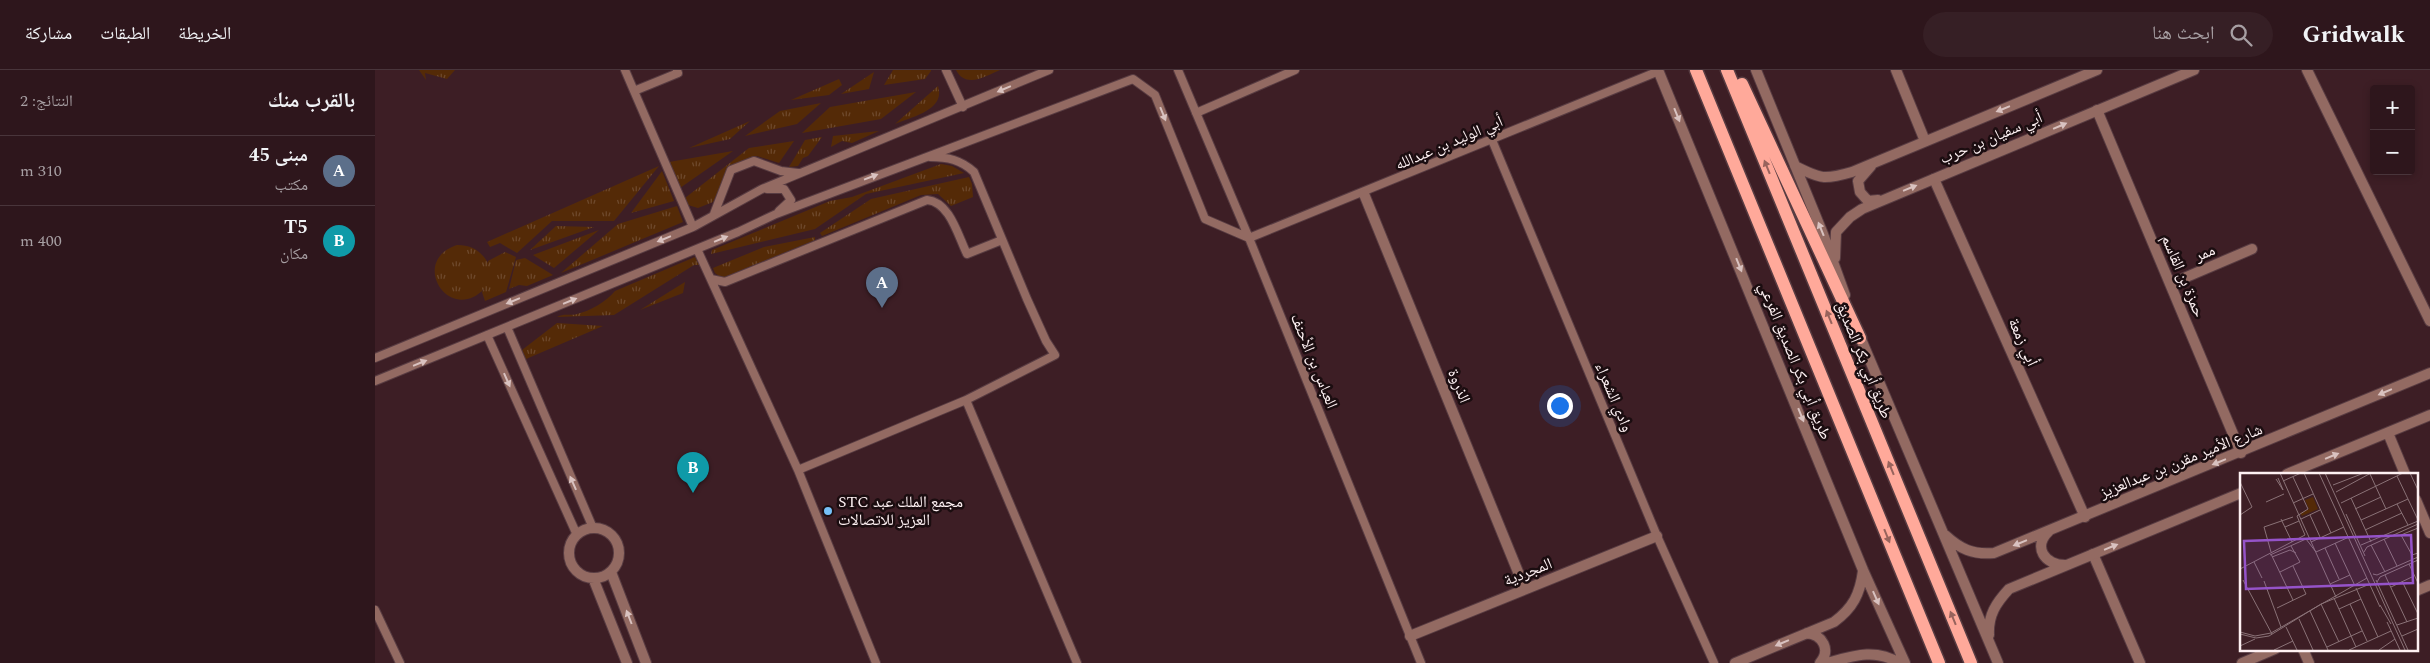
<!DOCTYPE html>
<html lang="ar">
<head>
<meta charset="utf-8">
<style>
  body { margin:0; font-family:Spectral,"Noto Naskh Arabic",serif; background:#361f25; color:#f1f3f6; direction:rtl }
  .controls { position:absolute; right:15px; top:15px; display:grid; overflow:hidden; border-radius:5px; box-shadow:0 2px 8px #0003 }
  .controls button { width:45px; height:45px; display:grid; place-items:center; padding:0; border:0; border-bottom:1px solid #49353b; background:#2e161c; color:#f1f3f6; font:25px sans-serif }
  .you { position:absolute; left:1184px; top:335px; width:18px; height:18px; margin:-12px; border:4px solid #fff; border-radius:50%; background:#1a73e8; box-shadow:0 0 0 8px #1a73e833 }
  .badge { display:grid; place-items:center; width:32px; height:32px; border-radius:50%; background:#0f766e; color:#fff; font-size:16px; font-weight:700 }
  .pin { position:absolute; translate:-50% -41px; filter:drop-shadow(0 1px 2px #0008) }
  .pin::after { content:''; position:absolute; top:26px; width:18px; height:15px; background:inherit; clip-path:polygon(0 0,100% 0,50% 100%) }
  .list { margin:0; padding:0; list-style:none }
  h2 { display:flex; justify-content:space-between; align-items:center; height:65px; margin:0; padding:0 20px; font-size:21px }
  h2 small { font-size:16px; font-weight:400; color:#a79fa3 }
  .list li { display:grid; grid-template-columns:32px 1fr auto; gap:15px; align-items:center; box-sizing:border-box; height:70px; padding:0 20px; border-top:1px solid #49353b }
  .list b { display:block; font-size:19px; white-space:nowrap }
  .list p { margin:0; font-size:16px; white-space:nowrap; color:#a79fa3 }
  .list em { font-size:16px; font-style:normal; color:#a79fa3 }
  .icon { flex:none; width:28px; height:28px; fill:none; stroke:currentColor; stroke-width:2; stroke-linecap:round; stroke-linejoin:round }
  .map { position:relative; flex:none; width:2055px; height:593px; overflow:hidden; direction:ltr }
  header { display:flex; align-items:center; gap:30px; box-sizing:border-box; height:70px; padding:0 25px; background:#2e161c; border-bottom:1px solid #49353b }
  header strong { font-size:24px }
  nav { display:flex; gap:28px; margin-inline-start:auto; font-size:18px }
  .search { width:350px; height:45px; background:#361f25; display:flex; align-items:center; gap:12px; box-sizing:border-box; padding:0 18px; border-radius:28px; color:#a79fa3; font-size:19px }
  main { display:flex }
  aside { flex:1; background:#2e161c }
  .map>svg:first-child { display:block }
  .grass { fill:url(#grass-tufts) }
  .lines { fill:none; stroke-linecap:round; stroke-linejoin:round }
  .service-casing { stroke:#583c42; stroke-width:10 }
  .pedestrian-casing { stroke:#583c42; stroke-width:12 }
  .minor-casing { stroke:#583c42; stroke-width:12 }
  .tertiary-casing { stroke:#583c42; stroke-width:12 }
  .primary-casing { stroke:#583c42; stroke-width:15 }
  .service { stroke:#936a62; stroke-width:8 }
  .pedestrian { stroke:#936a62; stroke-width:10 }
  .minor { stroke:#936a62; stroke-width:10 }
  .tertiary { stroke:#936a62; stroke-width:10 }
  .primary { stroke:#ffa99a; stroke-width:12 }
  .oneway { fill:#d9c2c0 }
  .oneway2 { fill:#98635c }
  .poi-dot { fill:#76c0f7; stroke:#1b0d10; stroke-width:2 }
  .labels { text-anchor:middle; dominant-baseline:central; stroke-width:5; stroke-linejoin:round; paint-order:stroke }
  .street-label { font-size:16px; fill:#fef1f3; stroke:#1b0d10 }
  .poi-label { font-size:16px; fill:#fef1f3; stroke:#1b0d10; text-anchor:start }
  .inset-road { fill:none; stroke:#8a7277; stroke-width:1 }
  .view { fill:#9553c9; fill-opacity:0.15; stroke:#9553c9; stroke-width:2.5 }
  .inset-edge { fill:none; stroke:#fef1f3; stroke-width:2.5 }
</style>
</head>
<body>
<header>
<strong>Gridwalk</strong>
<div class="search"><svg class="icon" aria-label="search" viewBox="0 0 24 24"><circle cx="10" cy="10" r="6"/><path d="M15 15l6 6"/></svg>ابحث هنا</div>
<nav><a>الخريطة</a><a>الطبقات</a><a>مشاركة</a></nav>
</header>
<main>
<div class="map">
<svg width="2055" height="593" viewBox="0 0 2055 593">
  <defs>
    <pattern id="grass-tufts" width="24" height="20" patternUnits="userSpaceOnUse" patternTransform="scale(1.25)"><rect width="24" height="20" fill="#542a07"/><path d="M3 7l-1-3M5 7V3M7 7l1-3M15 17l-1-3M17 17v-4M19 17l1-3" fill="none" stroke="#6e492c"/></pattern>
  </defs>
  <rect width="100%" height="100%" fill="#3d1e25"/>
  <path class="grass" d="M44 0H80L72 9 50 3 51 10Z
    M518 0H556V1L550 9 509 15Z
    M581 0H625C611 6 591 19 581 0Z
    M499 2 494 19 466 24Z
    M464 9 467 15 454 25 416 30Z
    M563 16C571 40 537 47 520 54Z
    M541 22 506 49 427 63 455 37Z
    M446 33 422 54 370 66 405 41Z
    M375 51 355 69 314 78Z
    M504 61 477 73 467 71 456 77 458 66Z
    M447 67 433 86 428 88 423 96 414 97 430 70Z
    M419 71 404 93 382 86 354 98 338 132 323 138 313 135 310 128 374 78Z
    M358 81 305 118 294 92Z
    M566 94 577 96 589 103 491 124 440 159 336 184 337 180 455 131 477 127Z
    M284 96 239 151H177L142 183 125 173 115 177 112 172Z
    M287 101 299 131 256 143Z
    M594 107 597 114 598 127 576 136 563 124 546 125 447 166 445 163 496 129Z
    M302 136 308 152 186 203 243 154Z
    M181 156 219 157 155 180Z
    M224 160 179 198 158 185Z
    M440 167V170L347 208 340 203 338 198 389 177Z
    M82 175C97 175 106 181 113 193V191L130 182 141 187 131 222 110 231 107 222 110 218C75 256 33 191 82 175Z
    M320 187 324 195H319L239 245 182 247C189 243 194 246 202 244 215 241 231 232 240 221Z
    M150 188 178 205 152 216 144 215 134 219 141 190Z
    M310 212 308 223 265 240Z
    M182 253 228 256 151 289 147 280Z"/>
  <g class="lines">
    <defs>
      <path id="service" d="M250 0 259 21
        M302 0 303 3 259 21 318 157
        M571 0 588 37
        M803 0 874 168 1046 593
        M821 43 920 0
        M1117 70 1282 466 1339 593
        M392 119H409L416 130 404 141
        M339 144 356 100 379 91 406 101 423 103
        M322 179 423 400 501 593
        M336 209 350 212 552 130C575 132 583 166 592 184L627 170
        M132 257 218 458
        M112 265 202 465
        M0 288 318 157 387 119 674 0
        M0 311 363 162 401 144 758 9 780 25 830 149 874 168 1284 1
        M591 330 702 593
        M423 400 591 330 680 285 671 271 652 229 599 102C586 90 573 87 555 87
        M0 540 25 593"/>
      <path id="pedestrian" d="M1932 0 2055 251"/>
      <path id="minor" d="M1521 0 1550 71
        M1722 40 1866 383
        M1559 109 1710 447
        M989 124 1150 519
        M1795 214 1877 179
        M2013 363 2030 404
        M2041 430 2055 463
        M1718 484 1765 593
        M2041 521 2055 515
        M1035 566 1282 466
        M1928 579 1934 593
        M1867 593 1900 579"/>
      <path id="tertiary" d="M1283 0 1488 500 1530 593
        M1381 0 1448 164 1470 225
        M1420 96C1446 109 1449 110 1477 102L1722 0
        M1496 96 1483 111 1485 122 1493 131 1503 130
        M1460 188 1461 162 1475 147 1487 139 1819 0
        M1483 262 1623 593
        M1912 404 2055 345
        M194 483a25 25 0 1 1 50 0a25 25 0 1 1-50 0Z
        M1674 461C1657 477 1670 495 1690 495
        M1570 465C1585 479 1598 485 1619 483L2055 303
        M236 502 271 593
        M218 508 252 593
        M1432 563C1448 565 1456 580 1445 593
        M1614 565C1613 545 1621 533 1634 519L1866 423
        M1360 593 1459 552C1478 538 1485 524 1488 501
        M1452 593C1478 586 1500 578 1524 593"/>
      <path id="primary" d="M1321 0 1564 593
        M1352 0 1596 593
        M1367 14 1485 268"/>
    </defs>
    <use href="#service" class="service-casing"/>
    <use href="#pedestrian" class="pedestrian-casing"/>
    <use href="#minor" class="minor-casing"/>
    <use href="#tertiary" class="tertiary-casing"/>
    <use href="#primary" class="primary-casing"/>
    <use href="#service" class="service"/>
    <use href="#pedestrian" class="pedestrian"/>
    <use href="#minor" class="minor"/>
    <use href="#tertiary" class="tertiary"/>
    <use href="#primary" class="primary"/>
  </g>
  <defs><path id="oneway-solid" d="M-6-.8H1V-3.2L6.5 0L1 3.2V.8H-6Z" transform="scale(1.25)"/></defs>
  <g class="oneway">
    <use href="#oneway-solid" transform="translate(629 19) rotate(157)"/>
    <use href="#oneway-solid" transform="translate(1628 39) rotate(158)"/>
    <use href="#oneway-solid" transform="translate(788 44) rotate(68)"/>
    <use href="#oneway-solid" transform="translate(1302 45) rotate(68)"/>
    <use href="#oneway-solid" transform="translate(1685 56) rotate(-23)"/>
    <use href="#oneway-solid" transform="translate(496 107) rotate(-21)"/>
    <use href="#oneway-solid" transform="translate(1535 118) rotate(-22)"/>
    <use href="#oneway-solid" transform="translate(1446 159) rotate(-112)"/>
    <use href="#oneway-solid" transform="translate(289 169) rotate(158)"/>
    <use href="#oneway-solid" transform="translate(346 169) rotate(-22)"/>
    <use href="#oneway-solid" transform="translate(1364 195) rotate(68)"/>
    <use href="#oneway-solid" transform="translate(138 231) rotate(158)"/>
    <use href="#oneway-solid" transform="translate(195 231) rotate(-22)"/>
    <use href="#oneway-solid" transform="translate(45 293) rotate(-22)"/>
    <use href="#oneway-solid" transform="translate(132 310) rotate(66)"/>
    <use href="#oneway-solid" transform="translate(2010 322) rotate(157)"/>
    <use href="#oneway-solid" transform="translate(1426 345) rotate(68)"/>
    <use href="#oneway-solid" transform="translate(1957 386) rotate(-22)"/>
    <use href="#oneway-solid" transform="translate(1844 392) rotate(158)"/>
    <use href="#oneway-solid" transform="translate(198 413) rotate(-114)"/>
    <use href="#oneway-solid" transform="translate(1645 473) rotate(158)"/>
    <use href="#oneway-solid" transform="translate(1736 477) rotate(-22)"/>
    <use href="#oneway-solid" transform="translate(1501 528) rotate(66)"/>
    <use href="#oneway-solid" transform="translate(254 547) rotate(-111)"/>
    <use href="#oneway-solid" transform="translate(1407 573) rotate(157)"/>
  </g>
  <g class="oneway2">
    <use href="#oneway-solid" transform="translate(1392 97) rotate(-112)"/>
    <use href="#oneway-solid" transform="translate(1454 247) rotate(-112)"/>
    <use href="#oneway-solid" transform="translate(1516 398) rotate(-112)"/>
    <use href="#oneway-solid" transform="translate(1512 466) rotate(68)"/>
    <use href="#oneway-solid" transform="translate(1578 548) rotate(-112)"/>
  </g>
  <circle class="poi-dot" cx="453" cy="441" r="5"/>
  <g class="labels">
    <g class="street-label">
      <text transform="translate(1616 68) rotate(-23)">أبي سفيان بن حرب</text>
      <text transform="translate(1074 73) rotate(-23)">أبي الوليد بن عبدالله</text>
      <text transform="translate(1830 183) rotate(-23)">ممر</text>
      <text transform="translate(1808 206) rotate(67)">حمزة بن القاسم</text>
      <text transform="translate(1648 272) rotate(66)">أبي زمعة</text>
      <text transform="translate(1489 290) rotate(68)">طريق أبي بكر الصديق</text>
      <text transform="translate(939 291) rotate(68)">العباس بن الأحنف</text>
      <text transform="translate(1420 291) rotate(68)">طريق أبي بكر الصديق الفرعي</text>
      <text transform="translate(1084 316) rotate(68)">الذروة</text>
      <text transform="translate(1239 327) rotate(67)">وادي الشعراء</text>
      <text transform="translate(1806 391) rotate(-22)">شارع الأمير مقرن بن عبدالعزيز</text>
      <text transform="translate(1153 502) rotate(-22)">المجردية</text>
    </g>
    <g class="poi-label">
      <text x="463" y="432">STC مجمع الملك عبد<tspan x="463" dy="18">العزيز للاتصالات</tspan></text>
    </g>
  </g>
  <g transform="translate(1865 403)">
    <rect width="178" height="178" fill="#3d1e25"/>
    <path d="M73 24 78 36 62 43 60 40 69 36 65 27Z" fill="#542a07"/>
    <path class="inset-road" d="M40 0 96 124M64 0 91 60M79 0 140 134M85 0 165 177M170 0 178 17M130 1 146 36M157 3 178 47M36 6 43 17 38 5M43 8 61 0M0 9 12 34 0 42M93 12 124 0M96 19 131 0M111 25 131 69M26 29 44 21M53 30 73 21M101 30 163 0M157 31 168 52M115 36 141 24M106 41 125 83M70 42 80 64M41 46 52 69M61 46 80 37M121 47 168 26M45 54 59 48M178 55 161 62 172 82 178 80M125 57 162 40M144 66 157 93M71 69 104 54M95 70 115 113M121 72 178 48M131 72 145 99M85 75 99 106M31 79 24 54 53 44M124 79 127 74 178 51M31 81 53 127M30 82 66 66 76 79 109 64M32 84 50 77 56 80M14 89 22 105M169 91 178 110M0 96 65 62 57 43 68 36 53 4M40 99 60 89 51 73M133 101 137 102 178 84M145 102 167 149M3 107 32 161M136 107 168 177M24 108 41 154M162 108 178 141M137 109 140 104 178 87M90 111 110 102M151 114 174 103M116 115 138 164M94 125 116 174M81 131 99 169M110 131 127 168M140 132 151 151M37 135 66 121 53 93M99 136 121 126M70 138 88 177M59 146 73 177M147 149 160 177M157 152 178 145M46 154 57 177M0 159 15 163 31 160 127 105M0 161 16 165 29 163 81 131 130 111M162 163 178 156M0 173 15 166M87 174 122 158M34 177 53 168M109 177 151 158M139 177 155 166"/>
    <path class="view" d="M171 62 173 110 6 116 4 68Z"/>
    <rect width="178" height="178" class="inset-edge"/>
  </g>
</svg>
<div class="controls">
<button>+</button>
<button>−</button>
</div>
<div class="you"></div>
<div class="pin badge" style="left:507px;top:238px;background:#5c6f8a">A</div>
<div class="pin badge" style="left:318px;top:423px;background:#0f9aa8">B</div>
</div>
<aside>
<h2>بالقرب منك<small>النتائج: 2</small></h2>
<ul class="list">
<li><span class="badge" style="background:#5c6f8a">A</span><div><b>مبنى 45</b><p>مكتب</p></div><em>310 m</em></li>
<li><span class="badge" style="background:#0f9aa8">B</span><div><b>T5</b><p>مكان</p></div><em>400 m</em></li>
</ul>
</aside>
</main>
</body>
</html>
